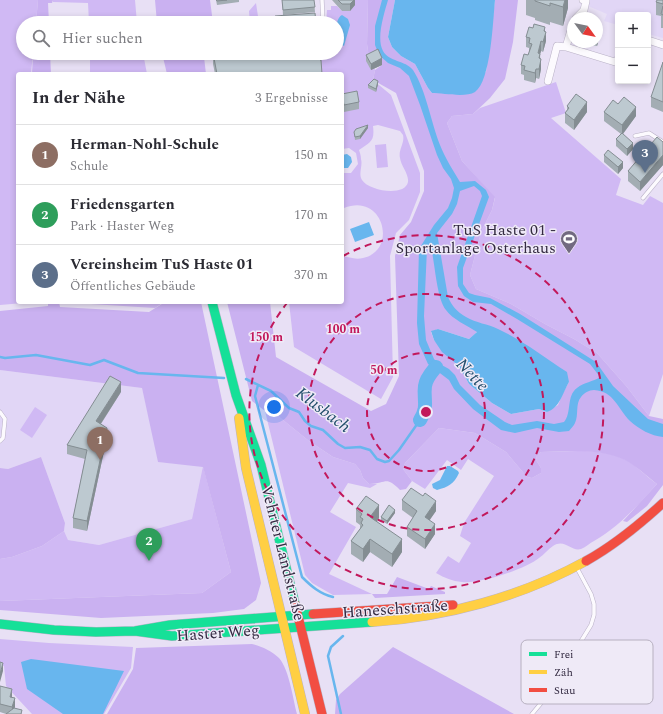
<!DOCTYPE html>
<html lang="de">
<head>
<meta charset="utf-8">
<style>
  body { margin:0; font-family:Spectral,serif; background:#f7f7f7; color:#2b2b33 }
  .controls { position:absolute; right:12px; top:12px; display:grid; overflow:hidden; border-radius:4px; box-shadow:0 2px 6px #0003 }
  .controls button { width:36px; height:36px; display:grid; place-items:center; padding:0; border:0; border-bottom:1px solid #e1e1e2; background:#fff; color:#2b2b33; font:20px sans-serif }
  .compass { position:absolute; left:567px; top:12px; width:36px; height:36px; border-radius:50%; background:#fff; box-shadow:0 2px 6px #0003; rotate:123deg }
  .you { position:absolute; left:274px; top:407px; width:14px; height:14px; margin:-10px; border:3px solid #fff; border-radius:50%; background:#1a73e8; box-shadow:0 0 0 6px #1a73e833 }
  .badge { display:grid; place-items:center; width:26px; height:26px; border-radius:50%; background:#db2777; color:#fff; font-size:13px; font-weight:700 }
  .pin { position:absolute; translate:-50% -33px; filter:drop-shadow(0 1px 2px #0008) }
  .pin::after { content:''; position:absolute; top:21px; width:14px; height:12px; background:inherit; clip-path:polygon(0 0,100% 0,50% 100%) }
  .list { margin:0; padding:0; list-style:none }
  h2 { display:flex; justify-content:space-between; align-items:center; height:52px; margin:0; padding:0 16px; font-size:17px }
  h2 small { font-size:13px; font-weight:400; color:#7c7c81 }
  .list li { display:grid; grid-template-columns:26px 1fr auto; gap:12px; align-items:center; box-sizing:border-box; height:60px; padding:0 16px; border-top:1px solid #e1e1e2 }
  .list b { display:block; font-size:15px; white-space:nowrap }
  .list p { margin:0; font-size:13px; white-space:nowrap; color:#7c7c81 }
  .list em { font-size:13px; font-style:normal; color:#7c7c81 }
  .icon { flex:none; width:22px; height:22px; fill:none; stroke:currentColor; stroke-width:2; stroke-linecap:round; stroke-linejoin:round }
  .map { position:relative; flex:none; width:663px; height:714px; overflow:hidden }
  .search { position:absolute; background:#fff; box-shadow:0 2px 6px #0003; left:16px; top:16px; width:328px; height:44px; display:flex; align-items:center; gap:10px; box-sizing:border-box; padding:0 14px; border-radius:22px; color:#7c7c81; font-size:15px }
  .panel { position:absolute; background:#fff; box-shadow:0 2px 6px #0003; left:16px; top:72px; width:328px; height:232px; border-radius:4px }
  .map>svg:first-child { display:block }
  .built { fill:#e1d6f6 }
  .green { fill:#d0b9f4; fill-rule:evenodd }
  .forest { fill:#cab1f1; fill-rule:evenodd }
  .water { fill:#68b6ee; fill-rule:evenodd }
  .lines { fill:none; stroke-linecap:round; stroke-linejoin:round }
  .stream { stroke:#68b6ee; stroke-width:2.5 }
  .river { stroke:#68b6ee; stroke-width:14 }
  .lane-casing { stroke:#bab2c7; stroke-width:4.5 }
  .street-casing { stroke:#bab2c7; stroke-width:8 }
  .fast-casing { stroke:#bab2c7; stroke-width:10 }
  .slow-casing { stroke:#bab2c7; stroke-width:10 }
  .jam-casing { stroke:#bab2c7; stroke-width:10 }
  .lane { stroke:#fcfafe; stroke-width:3.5 }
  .street { stroke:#fcfafe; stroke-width:7 }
  .fast { stroke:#16e098; stroke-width:9 }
  .slow { stroke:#ffcf43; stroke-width:9 }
  .jam { stroke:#f24e42; stroke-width:9 }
  .wall { fill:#a3adb3 }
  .shaded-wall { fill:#848d92 }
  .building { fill:#bdc9d0; stroke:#848d92 }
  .ring { fill:none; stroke:#c2185b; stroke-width:2; stroke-dasharray:7 5 }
  .labels { text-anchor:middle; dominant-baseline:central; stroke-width:3; stroke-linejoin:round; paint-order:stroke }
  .poi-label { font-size:16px; fill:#332a41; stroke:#efeaf7; text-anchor:end }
  .street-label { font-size:16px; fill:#332a41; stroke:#efeaf7 }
  .water-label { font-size:17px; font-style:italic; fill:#244f6d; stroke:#efeaf7 }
  .key { fill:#efeaf7; stroke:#b7b0c0; stroke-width:1 }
  .key-label { font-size:11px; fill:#332a41 }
  .centre { fill:#c2185b; stroke:#efeaf7; stroke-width:2 }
  .ring-label { font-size:12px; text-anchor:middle; font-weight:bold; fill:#c2185b; stroke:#efeaf7; stroke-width:3; stroke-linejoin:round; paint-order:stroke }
</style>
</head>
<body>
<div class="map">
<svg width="663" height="714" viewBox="0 0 663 714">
  <rect width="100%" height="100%" fill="#e8e0f5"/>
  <path class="built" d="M590 0H663V38L648 34V15H618V25L604 21 607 14 588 6Z
    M0 370 142 388 159 462 203 466 192 519 99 545 68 540 64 531 65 523 41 457 8 469 0 468Z"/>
  <path class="green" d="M0 0H38L36 23H23V53H33L31 74H18V302H35L0 305Z
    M53 0H135L137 23H89L88 3 53 2Z
    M355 0H368L367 44 369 58 375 70 373 80 391 95 420 173V192L409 220 396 233 390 256 393 377 381 399 294 347 289 302H342V256C349 257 355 260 363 258 398 251 384 192 344 208V205H342V173H351L358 164 356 153 349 148 342 149V74H321L320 64 323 53H337V23H326L327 10H331V6H337L342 11ZM378 125 400 131 403 135C405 143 398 150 400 158 401 166 409 174 408 182 405 197 369 191 362 180 358 174 363 166 361 159 361 156 360 153 359 150 370 142 375 142 373 126Z
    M256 3 259 23H250L249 11Z
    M90 53H143L147 74H90Z
    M556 82 566 113 551 118 621 179 616 195 643 205 650 196 663 203V374L649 416 627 387 597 353 574 339 545 324 511 304 476 289 470 275 481 232 492 210 495 198 462 161 447 123 452 116 473 114 480 108Z
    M386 144 388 167 377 168 375 145Z
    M59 302H164L155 308Z
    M35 407 47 415 32 438 20 430Z
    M265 411 278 416 309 441 333 457 355 464 360 470 363 478 369 484H377L370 488 348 483 330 512 356 527 329 574 372 594 333 595 312 583 305 575Z
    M439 428 475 433 506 452 527 477 532 478 541 473V468L536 460 537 455 541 452C568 452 601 447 626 460 637 466 647 477 657 484 638 505 620 526 594 541 590 543 586 547 581 549 571 552 565 538 553 546 548 549 544 555 539 558 526 569 479 584 462 582 452 581 445 578 436 573L448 556 459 563 471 543 460 536 464 523 494 476 468 459 461 470 447 460 425 489 412 481 403 469 405 463Z
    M203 466 231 572 202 593 0 601V559L12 557 42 546 64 531 68 540 99 545 192 519Z
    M0 639 49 643 133 647 131 668 104 714H32L6 686 4 666 0 665Z"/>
  <path class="forest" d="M38 0H53L52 3H48L49 23H36Z
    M155 0H210L213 23H157Z
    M368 0H395L388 37 392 47 401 56 415 64 428 88 432 93H444L486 72 495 0H518L513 42 505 79 490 98 473 114 452 116 447 123 462 161 495 197 492 210 481 232 470 275 476 289 511 304 545 324 574 339 597 353 627 387 649 416 663 419V485L647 506 627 522 623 521 657 484C648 477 635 465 625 460 599 448 568 452 541 452L537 455 536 460 541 468V473L532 478 527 477 506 452 475 433 439 428 405 463 403 469 412 481 406 489 400 490C385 475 387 484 369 484L363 478 360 470 355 464 333 457 309 441 278 416 265 411 252 401 227 302H270L276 357 371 411 386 404 399 376 395 256 400 235 411 222 424 191V171L396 93 373 80 375 70 382 65 369 58 367 44ZM483 325 569 382 563 393 558 405 547 412 539 409 511 414 492 403 469 384 459 366 434 340 431 332 438 329 469 339 475 334Z
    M33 53H50L51 74H32Z
    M162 53H206L204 57 206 74H167Z
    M48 302H59L60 307 149 312 165 302H201L261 583 256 600 244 609 213 613 101 618 0 610V601L202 593 231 572 203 467 158 462 142 388 0 370V311L48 306Z
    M41 457 65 523 64 531 42 546 12 557 0 559V468L8 469Z
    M397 577 429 589 431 586 445 592V594L375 598 372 594H387Z
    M252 644C261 646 272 651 279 658 289 669 293 699 297 714H107L133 669 136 648Z
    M393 647 514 714H335L336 700 340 694Z"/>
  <path class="water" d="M382 0H388C384 14 376 38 383 51 389 62 405 60 413 70 426 90 431 122 440 145 445 158 453 170 460 182L475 181 486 190 489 197 463 268V284L469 293 475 295 490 298 520 314 596 362 613 386 648 419 663 424V437C651 436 639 429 630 421 618 409 614 391 594 390 589 390 584 393 581 397 575 404 579 415 575 423 574 426 571 428 569 431L559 432 537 428 515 433 501 430 473 409 454 389 449 380 428 364 419 344 417 323 419 249 434 225 448 208 452 198 454 188 451 179 443 168 437 155 420 105 409 76 400 68 388 63 379 55 375 45V26ZM474 186 480 191 482 196 457 267 458 286 464 296 473 302 491 304 517 319 590 364 600 377C593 382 584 382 577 388 566 396 572 413 564 422L554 424 537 421 512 425 505 422 480 405 460 385 455 375 449 369 438 363 434 359 426 340 424 316 427 248 430 243C435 260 436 298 446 310 452 319 468 326 477 332L469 339 438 329 431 331 434 340 442 352 459 366 469 384 492 403 511 414 539 409 547 412C560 408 563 392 569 382L567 372C544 357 522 340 498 329 488 324 476 323 466 317 457 312 452 306 448 297L437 233 452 214 457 204 460 191Z
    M395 0H495C493 20 491 81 475 92 465 98 443 93 432 93L428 88 415 64 401 56 392 47 388 37Z
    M342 15 348 19 350 25 344 46 339 43 337 44C337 36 334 19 342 15Z
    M347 154 351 157 352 162 348 168H343L342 155Z
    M369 222 374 235 355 242 350 229Z
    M447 466H450L458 471 459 473C454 484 448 487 437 490L433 488 432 484 440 480Z
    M31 659 124 671 103 714H63L27 689 21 662Z"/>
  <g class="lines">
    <path class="stream" d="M0 357 5 358 36 355 90 365 104 360 138 373 224 378
      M246 379 271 391 289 408 299 412 305 421 311 426 323 430 338 444 345 448 360 447 370 450 377 459 385 462 389 461 399 450 420 420
      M258 385 255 396 302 577C311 586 320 594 333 597
      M341 714 328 656 331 647 343 636"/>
    <path class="river" d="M420 420C429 406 423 400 425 386 426 378 432 372 436 367"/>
    <defs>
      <path id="lane" d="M322 0 323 23
        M635 136 649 133 663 142
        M643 198 663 174
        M0 412 5 419 3 438 0 441
        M532 714 542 702 583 638 591 625 594 615V604L591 594 577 568"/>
      <path id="street" d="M576 18 584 10 586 1 583 0
        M573 23 566 47 615 62 618 59
        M648 40 663 45
        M548 81 557 46 566 47"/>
      <path id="fast" d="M212 302 236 395 261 465 295 604
        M0 624 54 630 96 632 135 631 170 625 313 614
        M135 631 172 636 372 622"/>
      <path id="slow" d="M239 418 246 468 305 714
        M372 622C446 617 521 597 586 561"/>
      <path id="jam" d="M586 561C615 545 639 525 663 503
        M295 604 322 714
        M313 614 453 605"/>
    </defs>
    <use href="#lane" class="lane-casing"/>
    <use href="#street" class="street-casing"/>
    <use href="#fast" class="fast-casing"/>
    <use href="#slow" class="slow-casing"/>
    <use href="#jam" class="jam-casing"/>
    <use href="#lane" class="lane"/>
    <use href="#street" class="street"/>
    <use href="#fast" class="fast"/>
    <use href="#slow" class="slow"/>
    <use href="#jam" class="jam"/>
  </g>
  <path class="wall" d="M216 0H239V2L217 5Z
    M282 0H314L315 12 283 15Z
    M332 0H355V5L350 11H342Z
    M526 0H568V8L563 26 550 22V25L535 20V18L526 15Z
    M663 0V28H661V16L656 15V2Z
    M545 31 546 41 543 52 541 51 540 54 541 69 539 79 536 78 535 83 524 80V75L521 74V65L528 55 529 53V48L526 47V37Z
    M600 35 597 46 592 45 591 47 581 44V42H597Z
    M213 53 266 57 278 56V53H295V54L322 74H215L213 64Z
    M366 55 382 65 371 70 366 61Z
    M378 84 376 92 368 88V85Z
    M342 94 359 102V109L344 112 342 101Z
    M651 97 663 102V112L651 107Z
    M618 104 636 116 623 134 633 149 627 156 616 146V139L621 134 604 121V112Z
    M567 106 587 112 574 130 565 123V113L567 110Z
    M368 128 360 139 355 140 354 132Z
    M663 142V165L640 191 628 181V171Z
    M604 155 623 168 618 174 604 162Z
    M121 392 101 424 107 437 87 531 73 528V518L85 459 67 454V445Z
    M402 500 436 511 429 520 435 534 425 549 407 536V527L413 518 402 510Z
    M356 509 379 518 377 521 402 552 392 567 370 552 363 562 351 554V541L360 529V525L356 522Z
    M395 513 387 524 381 520V517Z
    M0 686 12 698 15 707 14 708 22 714H6L0 712Z"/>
  <path class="shaded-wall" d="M354 0H355V5L350 11V4Z
    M565 0H568V8L563 26V7Z
    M600 26V35L597 46V35Z
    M545 27V36L546 32V41L543 52 544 31Z
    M541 41V51L538 63V53Z
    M540 54V63L541 59V69L539 79V58Z
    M382 58V65L371 70V64Z
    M536 69V78L535 83V73Z
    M378 81V84L376 92V89Z
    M587 102V112L574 130V120Z
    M636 107V116L622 135V125Z
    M368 125V128L360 139V136Z
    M633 143V149L627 156V149Z
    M663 155V165L640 191V182Z
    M623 162V168L618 174V167Z
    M121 382V392L96 431V421Z
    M107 428V437L87 531V521Z
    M436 501V511L425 527V517Z
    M379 505V518L370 530V517Z
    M395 510V513L387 524V521Z
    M435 524V534L425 549V539Z
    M370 539V552L363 562V549Z
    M402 539V552L392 567V554Z
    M3 663V671L0 682V674Z
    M12 689V697L10 705V697Z
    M15 698V707L12 714V707Z"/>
  <path class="building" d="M216 0H227L217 1Z
    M282 0H314L315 7 283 10Z
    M338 0H354L350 4H342Z
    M535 0H565L563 7 550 3V6L535 1Z
    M657 0H663V4L656 2Z
    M663 6V15L661 14Z
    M315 13 316 23H276L275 16Z
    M534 24 545 27 544 31 546 32 543 42 541 41 538 53 540 54 539 58 541 59 539 69H536L535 73 524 70 525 66 521 65 524 54 528 55 532 44 529 43 530 38 526 37 529 27 533 28Z
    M597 25 600 26 597 35Z
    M378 49 382 58 371 64 366 55Z
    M213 53H265L266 57 279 56V53H295V54L305 53H319L320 60H321L322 74H217Z
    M663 62V102L651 97Z
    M374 79 378 81 376 89 368 85Z
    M357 91 359 102 344 105 342 94Z
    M576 94 587 102 574 120 565 113 569 108 567 106Z
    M624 97 636 107 622 125 604 112 613 100 618 104Z
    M368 125 360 136 355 137 354 132 356 129Z
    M622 133 633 143 627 149 616 139Z
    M657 137 663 142V155L640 182 628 171Z
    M608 150 623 162 618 167 604 155Z
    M110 376 121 382 96 421 107 428 87 521 73 518 87 450 67 445Z
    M411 488 423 496 425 493 436 501 425 517 435 524 425 539 407 527 417 511 402 500Z
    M366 496 379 505 370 517 402 539 392 554 370 539 363 549 351 541 363 525 361 523 363 519 360 517 362 514 356 509Z
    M389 505 395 510 387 521 381 517Z
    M0 662 3 663 0 674Z
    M0 686 12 689 10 697 15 698 12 707 0 704Z
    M14 708 22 710 21 714H6Z"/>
  <g class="ring">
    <circle cx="426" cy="412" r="59"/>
    <circle cx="426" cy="412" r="118"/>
    <path d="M343 256A177 177 0 1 1 287 303"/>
  </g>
  <defs>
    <symbol id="stadium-pin" viewBox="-11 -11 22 30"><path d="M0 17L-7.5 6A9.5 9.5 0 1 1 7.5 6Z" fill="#726a80" stroke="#efeaf7"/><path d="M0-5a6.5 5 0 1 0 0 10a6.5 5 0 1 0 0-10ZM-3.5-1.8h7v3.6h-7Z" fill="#fff"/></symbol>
  </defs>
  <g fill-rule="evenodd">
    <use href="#stadium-pin" x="559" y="229" width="20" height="27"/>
  </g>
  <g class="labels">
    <g class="poi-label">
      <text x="556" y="230">TuS Haste 01 -<tspan x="556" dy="18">Sportanlage Osterhaus</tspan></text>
    </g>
    <g class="street-label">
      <text transform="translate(283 553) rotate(76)">Vehrter Landstraße</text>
      <text transform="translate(395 609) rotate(-4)">Haneschstraße</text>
      <text transform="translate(218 633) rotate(-4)">Haster Weg</text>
    </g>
    <g class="water-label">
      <text transform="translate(472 375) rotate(46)">Nette</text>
      <text transform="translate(323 410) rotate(37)">Klusbach</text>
    </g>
  </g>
  <rect x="521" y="640" width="132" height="64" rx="6" class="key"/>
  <rect x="529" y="652" width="18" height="4" fill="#16e098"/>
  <rect x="529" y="670" width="18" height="4" fill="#ffcf43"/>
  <rect x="529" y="688" width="18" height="4" fill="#f24e42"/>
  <g class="key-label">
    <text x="554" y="658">Frei</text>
    <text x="554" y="676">Zäh</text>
    <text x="554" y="694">Stau</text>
  </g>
  <circle cx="426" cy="412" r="6" class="centre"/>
  <g class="ring-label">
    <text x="343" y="333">100 m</text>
    <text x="266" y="341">150 m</text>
    <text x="384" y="374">50 m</text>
  </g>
</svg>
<div class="controls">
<button>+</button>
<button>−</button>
</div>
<svg class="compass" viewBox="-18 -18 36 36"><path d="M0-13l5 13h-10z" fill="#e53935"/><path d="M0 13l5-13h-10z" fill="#7c7c81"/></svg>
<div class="you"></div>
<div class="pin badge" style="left:100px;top:460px;background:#8d6e63">1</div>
<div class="pin badge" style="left:149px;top:561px;background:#2e9e5b">2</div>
<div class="pin badge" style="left:645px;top:173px;background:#5c6f8a">3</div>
<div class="search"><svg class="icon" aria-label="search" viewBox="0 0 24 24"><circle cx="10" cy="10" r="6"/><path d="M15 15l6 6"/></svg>Hier suchen</div>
<section class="panel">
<h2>In der Nähe<small>3 Ergebnisse</small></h2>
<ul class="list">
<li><span class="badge" style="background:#8d6e63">1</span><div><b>Herman-Nohl-Schule</b><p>Schule</p></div><em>150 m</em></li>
<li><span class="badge" style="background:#2e9e5b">2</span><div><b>Friedensgarten</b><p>Park · Haster Weg</p></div><em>170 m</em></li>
<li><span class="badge" style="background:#5c6f8a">3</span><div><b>Vereinsheim TuS Haste 01</b><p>Öffentliches Gebäude</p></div><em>370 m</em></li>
</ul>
</section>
</div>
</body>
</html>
